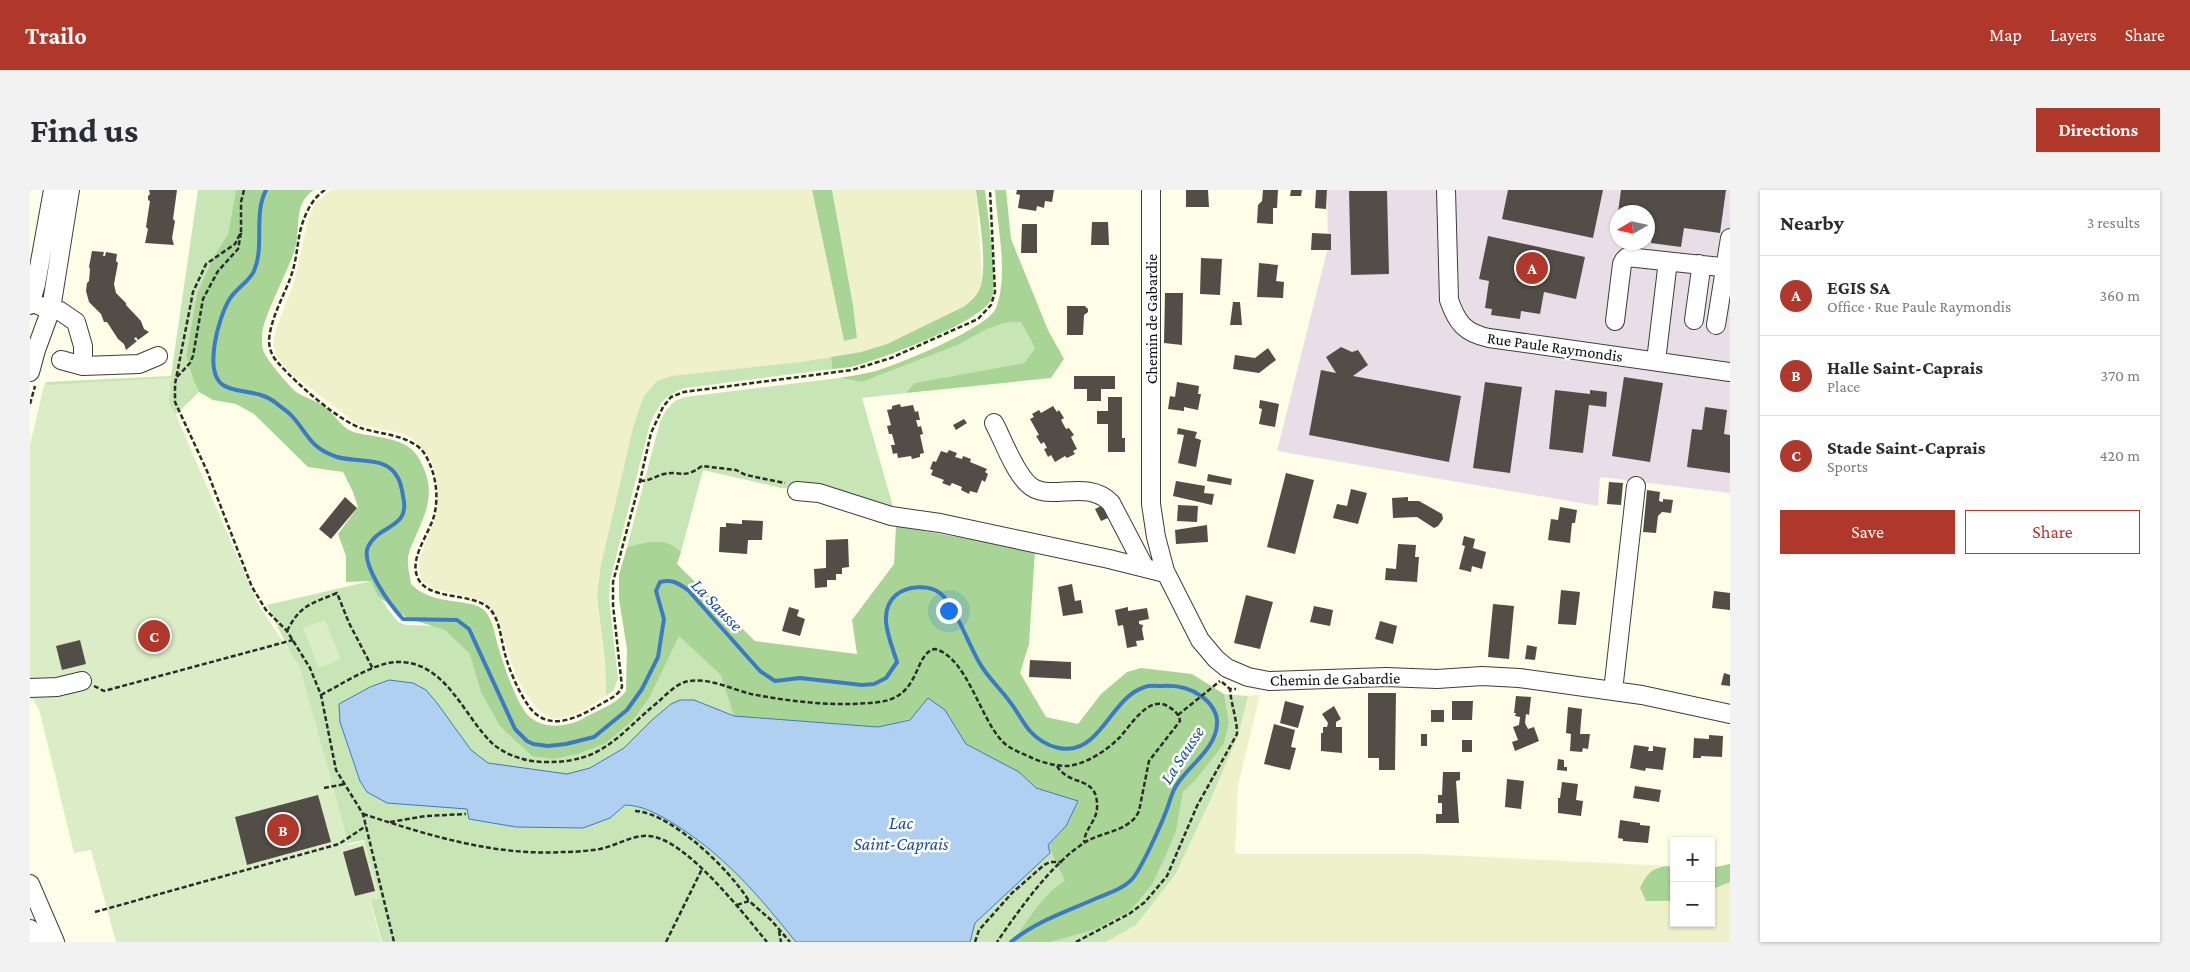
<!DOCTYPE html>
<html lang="en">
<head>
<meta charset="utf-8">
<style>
  body { margin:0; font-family:"Crimson Pro",serif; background:#f2f2f3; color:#2b2b33 }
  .controls { position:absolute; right:15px; bottom:15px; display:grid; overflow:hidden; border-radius:0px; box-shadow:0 1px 4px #0004 }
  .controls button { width:45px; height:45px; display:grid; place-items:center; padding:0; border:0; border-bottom:1px solid #e1e1e2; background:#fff; color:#2b2b33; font:25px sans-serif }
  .compass { position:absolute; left:1580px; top:15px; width:45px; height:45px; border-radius:50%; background:#fff; box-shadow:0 1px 4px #0004; rotate:261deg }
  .you { position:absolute; left:918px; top:420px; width:18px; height:18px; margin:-12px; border:4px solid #fff; border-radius:50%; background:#1a73e8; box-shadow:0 0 0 8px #1a73e833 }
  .badge { display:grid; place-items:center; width:32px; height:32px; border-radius:50%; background:#b0382b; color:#fff; font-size:16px; font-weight:700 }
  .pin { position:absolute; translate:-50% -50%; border:2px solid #fff; box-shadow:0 1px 5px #0006 }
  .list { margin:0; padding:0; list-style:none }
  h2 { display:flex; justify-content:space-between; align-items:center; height:65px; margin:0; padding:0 20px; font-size:21px }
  h2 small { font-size:16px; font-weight:400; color:#7c7c81 }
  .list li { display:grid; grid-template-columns:32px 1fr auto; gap:15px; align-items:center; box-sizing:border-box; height:80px; padding:0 20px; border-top:1px solid #e1e1e2 }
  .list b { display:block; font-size:19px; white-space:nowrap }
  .list p { margin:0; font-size:16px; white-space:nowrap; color:#7c7c81 }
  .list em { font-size:16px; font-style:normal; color:#7c7c81 }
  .actions { display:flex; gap:10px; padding:15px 20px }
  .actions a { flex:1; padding:11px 0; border:1px solid #b0382b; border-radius:0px; text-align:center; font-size:18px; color:#b0382b }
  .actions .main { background:#b0382b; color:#fff }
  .map { position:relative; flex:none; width:1700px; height:752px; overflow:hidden; border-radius:0px }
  header { display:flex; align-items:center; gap:30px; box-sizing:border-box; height:70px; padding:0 25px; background:#b0382b; color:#fff }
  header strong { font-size:24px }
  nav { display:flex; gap:28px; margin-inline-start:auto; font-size:18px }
  .intro { display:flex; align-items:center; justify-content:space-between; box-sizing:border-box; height:120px; padding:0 30px }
  h1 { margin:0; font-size:35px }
  .button { padding:12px 22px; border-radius:0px; background:#b0382b; color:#fff; font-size:18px; font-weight:700 }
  main { display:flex; gap:30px; padding:0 30px }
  aside { flex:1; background:#fff; border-radius:0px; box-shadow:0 1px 4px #0004 }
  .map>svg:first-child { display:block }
  .industrial { fill:#e9dee8; fill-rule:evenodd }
  .farmland { fill:#eff1ca }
  .green { fill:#c7e5b5 }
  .forest { fill:#a8d595 }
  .pitch { fill:#daedc6 }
  .water { fill:#b0d0f2; stroke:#3b7ac4 }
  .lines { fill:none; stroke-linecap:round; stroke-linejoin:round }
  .stream { stroke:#3b7ac4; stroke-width:4 }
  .building { fill:#524d47 }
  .minor-casing { stroke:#3d3d3d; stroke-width:20 }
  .path { stroke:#2c2c2c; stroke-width:2.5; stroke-dasharray:5 2.5; stroke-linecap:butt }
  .minor { stroke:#fff; stroke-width:18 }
  .labels { text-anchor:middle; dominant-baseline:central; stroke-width:5; stroke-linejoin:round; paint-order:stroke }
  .street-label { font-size:16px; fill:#0a0a0a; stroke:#fff }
  .water-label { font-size:18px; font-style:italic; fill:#1c4e92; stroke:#fff }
</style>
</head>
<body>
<header>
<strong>Trailo</strong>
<nav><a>Map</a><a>Layers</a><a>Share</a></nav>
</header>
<div class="intro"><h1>Find us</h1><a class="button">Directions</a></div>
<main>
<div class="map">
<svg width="1700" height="752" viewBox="0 0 1700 752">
  <rect width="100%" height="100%" fill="#fefde8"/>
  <path class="industrial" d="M1297 0H1700V303L1570 287 1568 316 1247 261 1298 57ZM1588 22H1618V52H1588Z"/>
  <path class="farmland" d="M301 0H782L814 151 827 148 823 115 802 0H946L952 85 950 99 935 116 857 154 831 162 770 172 627 191 567 405 575 471 576 506 554 520 540 526 523 529 508 521 490 494 481 472 467 427 462 419 451 410 404 399 391 390 389 370 406 326 408 303 406 284 400 268 387 253 375 244 330 235 322 230 262 184 247 167 243 154 246 139 264 92 278 30 285 13Z
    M1230 505 1208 595 1205 664H1392L1639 676 1626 677 1634 712 1644 711V733H1681V700L1700 692V752H1076L1106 735 1145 685 1181 609 1209 543 1218 506Z"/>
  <path class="green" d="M168 0H206L198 44 184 66 167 103 156 166 163 189 169 202 143 227 0 460V255L16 192 141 186Z
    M991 132 1005 158 994 173 884 193 876 203 832 208 864 320 784 298H751L673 280 651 362C634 345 617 352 597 357L630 232 636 220 645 211 655 207 809 188 832 192 928 155 955 140 974 133Z
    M801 167 802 179 655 198C635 204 628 216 620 234L580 391 579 408 588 489 584 500 576 506 575 471 567 405 571 375 604 234 614 206 627 191 642 186 770 172Z
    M341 391 357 418 368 432 376 435 408 436 434 445 482 547 570 548 640 434 694 449 999 552 1174 518 992 752H352L340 708 349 705 334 650 310 655 258 458 237 415Z
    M1194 504 1218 506 1209 543 1181 609 1145 685 1106 735 1076 752H1020L1100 721 1122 695 1146 642 1153 602 1165 591 1194 554 1199 533Z"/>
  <path class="forest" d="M206 0H284C263 13 271 38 265 59 259 80 231 130 232 147 232 152 232 159 234 162 237 170 258 195 265 201 274 208 286 210 295 217 306 225 312 240 327 243 345 247 375 248 386 264 405 293 401 313 387 343 384 351 379 359 378 368 377 376 380 385 381 394 403 417 442 407 455 421 463 430 465 445 468 456 473 473 488 519 501 528 515 539 537 537 552 529 566 521 587 514 596 501L597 459 589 409V385L597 357C617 352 634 345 651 362L647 374 725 451 827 464 822 430 864 374 866 336 1005 361 999 454 990 483 1016 527 1048 534 1071 504 1097 482 1111 478 1162 484 1194 504 1199 533 1194 554 1165 591 1153 602 1146 642 1135 667 1122 695 1100 721 1066 739 1020 752H983C996 732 1015 702 1035 691L1018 655 1036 636 1048 611 1006 598 989 582 936 554 915 520 848 537 704 526 691 485 649 446 619 508 603 530 576 553 548 564 523 569 502 566 470 536 451 502 440 464 415 440 377 428 348 406 341 391 316 392V366L308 344 328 317 323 302 313 282 278 277 224 224 206 214 183 210 169 202 163 189 156 166 167 103 184 66 198 44Z
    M782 0H802L823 115 827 148 814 151Z
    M946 0H955C957 21 969 95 961 110 950 132 854 168 828 175 820 178 810 178 802 179L801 167 831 162 857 154 935 116C940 111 947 106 950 98 958 76 949 25 946 0Z
    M965 0H976L981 49 1018 140 1034 169 1021 188 876 203 884 193 994 173 1005 158 991 132 974 133 955 140 928 155 832 192 809 188C821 186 834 184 846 181 869 174 958 138 966 118 979 84 967 35 965 0Z
    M1700 674V692L1681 700V678Z
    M1639 676 1644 680V711H1616L1610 698C1617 683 1623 677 1639 676Z"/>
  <path class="pitch" d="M141 188 139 213 146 225 228 414 270 477 319 655 334 651 351 709 340 710 351 752H86L61 660 44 663 9 519 0 505V256L14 195Z
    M295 430 311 469 289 478 273 438Z"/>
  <path class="water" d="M359 490 383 493 396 500 407 513 441 560 458 573 537 584 560 578 594 558 622 530 641 514 650 510H664L704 526 848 537 880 530 898 508 915 520 936 554 989 582 1006 598 1048 611 1036 636 1018 655 1020 663 945 733 940 752H766C728 705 694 664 641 632 628 624 611 615 595 615L580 628 553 638 486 637 439 629 437 619 357 613 337 602 330 591 310 532 309 514 340 497Z"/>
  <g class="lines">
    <path class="stream" d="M236 0C223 25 235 55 224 81 219 92 205 99 199 110 189 127 173 181 193 195 206 204 229 199 246 213 251 217 256 220 261 225 278 243 279 258 307 267 327 273 356 265 368 288 371 293 372 300 373 306 381 340 349 333 338 357 330 374 361 416 373 429L427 430 439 439 485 539 497 551 503 554 518 556 536 554 564 547 597 520 612 499 628 467 634 429 626 401 630 392C642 389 648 393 658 400L730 481 745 491 770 488 832 495 844 494 856 488 867 472C861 452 846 422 866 405 877 396 898 394 910 403 924 414 939 455 949 472 957 487 970 498 980 512 987 521 992 531 999 540 1015 558 1041 567 1061 549 1079 534 1091 504 1115 497 1120 495 1127 496 1132 496 1146 495 1160 498 1171 506 1180 512 1188 523 1187 534 1186 559 1158 576 1146 596 1141 604 1139 615 1135 624 1130 637 1112 677 1103 688 1095 698 1079 703 1067 708 1038 721 1006 731 981 752"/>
  </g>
  <path class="building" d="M119 0H147L143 29 145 31 142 48 144 55 115 53 118 39 116 37 120 11 118 10V6L120 4Z
    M987 0H1024L1022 12 1015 11 1014 18 1007 16 1006 21 988 18 990 5 986 4Z
    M1156 0H1178L1179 17H1156Z
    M1233 0H1248L1247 18H1243V34L1227 33 1228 15 1232 11Z
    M1261 0H1272L1271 6H1260Z
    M1286 0H1297L1296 19 1285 18Z
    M1478 0H1573L1563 48 1472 29Z
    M1591 0H1696L1690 43 1654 38 1651 57 1621 53 1623 41H1618V22H1588Z
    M1319 1H1357L1359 84 1321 85Z
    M1062 32H1078L1079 55H1061Z
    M992 34H1007V63H991Z
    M1282 43 1301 44V60H1281Z
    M1458 46 1555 67 1546 109 1514 102 1510 124 1491 121 1490 129 1461 125 1462 119 1455 118 1459 91 1449 89Z
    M62 61 74 62 73 66H75L76 62 87 64 86 71 88 73 84 94 86 103 96 113V115L111 131 114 139 119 142 108 150 106 147 104 149 107 151 96 160 94 154 88 149 77 132H74L71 124 59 112 56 101 57 93 59 91 60 79 59 77Z
    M1171 68 1192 69 1190 105 1170 104Z
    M1229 73 1248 75 1246 91 1254 92 1253 108 1227 107Z
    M1135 103H1153L1152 155 1134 153Z
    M1203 112H1210L1212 135H1200Z
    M1037 116H1055L1058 119V122L1054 125 1053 145H1037Z
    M1311 157 1322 162 1328 160 1338 175 1323 186 1431 206 1419 272 1279 245 1291 180 1306 183 1296 167Z
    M1238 158 1246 170 1229 183 1203 179 1205 165 1225 168Z
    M1044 186H1085V199H1071V211H1057V199H1044Z
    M1594 187 1633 193 1620 272 1582 266Z
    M1147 192 1169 196 1168 204H1171L1168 220 1154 217V221L1138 219 1140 206 1145 207Z
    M1455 192 1492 197 1480 283 1443 278Z
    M1525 200 1560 204V200L1577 202 1576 217 1559 215 1553 263 1519 259Z
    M1078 207H1092V248H1095V262H1078V234H1067V221H1078Z
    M1230 210 1249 214 1245 237 1229 234 1232 219 1229 218Z
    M870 214 871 217 883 215 885 222 888 221 890 230H886L888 237 891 236 893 244 890 245 894 263 890 264V267L882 269 881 266 868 268 867 263 863 264 861 255H865L862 244H859L857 236 861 235 857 220 862 219V216Z
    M1023 216 1027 222 1029 220 1034 228 1031 230 1036 239 1039 238 1044 245 1041 247 1047 259 1043 261 1045 264 1037 268 1035 266 1025 272 1021 265 1018 267 1014 259 1017 258 1014 252 1011 254 1006 246 1009 245 1000 229 1004 227 1002 224 1009 220 1011 223Z
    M1675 217 1697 220 1694 244 1700 245V283L1657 277 1662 239 1672 240Z
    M934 229 937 233 926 240 923 235Z
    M1148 238 1167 242 1165 248 1171 250 1166 277 1148 273 1154 245 1147 244Z
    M919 260 927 263 925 267 932 269 933 266 941 269 940 272 957 279 955 282 958 284 955 292 952 290 947 303 940 301 939 304 931 300 932 297 922 293 920 296 912 293 914 290 901 285 903 280 900 279 903 271 906 272 911 261 917 263Z
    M1256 283 1284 290 1265 364 1237 357Z
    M1178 284 1202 289 1201 295 1177 291Z
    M1146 291 1175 296 1174 303 1184 304 1182 315 1143 306Z
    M1579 292 1593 293 1591 315 1577 314Z
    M1321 299 1337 303 1328 334 1303 328 1307 314 1317 316Z
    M1617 300 1630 302 1629 311 1633 312V309L1643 310 1641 323 1632 322 1628 326 1626 343 1613 342Z
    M315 307 327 318 301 349 289 339Z
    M1378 307V311H1389L1412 324 1413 329 1408 336 1404 338 1387 327 1363 328 1362 308Z
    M1073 315 1080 327 1071 331 1065 319Z
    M1148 315 1168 316 1167 332 1147 331Z
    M1530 317 1547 320 1545 333H1542L1540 353 1518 350 1521 329 1528 330Z
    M712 330 733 331 732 350H718L717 364 689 362 690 337H696V333L712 334Z
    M1177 335 1178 352 1146 354 1145 340Z
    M1434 346 1445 349 1443 358 1456 362 1452 379 1442 376 1441 382 1429 379 1435 356 1432 355Z
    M818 349 819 377 812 378V384H806V390H797V397L785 398 784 379 796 378V350Z
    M1368 354 1386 355 1385 367H1389L1387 392 1355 390 1356 378 1366 379Z
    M1042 394 1045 411 1051 410 1053 423 1033 426 1028 397Z
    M1531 400 1550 402 1546 435 1528 434Z
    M1684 401 1700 403V420L1682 418Z
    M1216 405 1243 412 1230 459 1204 453Z
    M1463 414 1484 416 1479 469 1458 467Z
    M1284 416 1303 420 1300 436 1280 432Z
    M759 417 769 420 767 426 775 429 770 446 752 441Z
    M1098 417V421L1117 418 1119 429 1109 431V434L1113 435 1112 439 1114 450 1106 451 1107 456 1097 458 1093 435 1088 436 1085 420Z
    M1350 431 1367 436 1363 454 1345 449Z
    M50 450 56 474 32 480 26 456Z
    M1497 455 1507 457 1505 470 1495 469Z
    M1000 470 1041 472V489L999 487Z
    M1694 483 1700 485V496L1691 495Z
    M1338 503H1366L1365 580H1349V568H1338Z
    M1486 506 1501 507 1499 525 1496 524 1495 533 1498 539 1504 537 1509 551 1485 561 1482 552 1488 550 1483 537 1489 535 1490 527 1485 526 1486 523H1484Z
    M1255 511 1274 516 1268 538 1250 533Z
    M1422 511H1443L1442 530H1422Z
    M1304 516 1311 529 1306 532V537H1312V563L1291 561V543H1293V537H1297L1298 533 1292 524Z
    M1538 517 1552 519 1550 544H1560L1558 559 1553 558 1552 562 1540 561 1541 544 1536 543Z
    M1401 520H1414V532H1401Z
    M1244 534 1265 540 1261 557 1266 558 1260 580 1234 574Z
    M1391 544H1397V556H1391Z
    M1679 545 1693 546 1692 567 1671 566V568H1663L1664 548 1679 549Z
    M1432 550H1442V562H1432Z
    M1604 555 1619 557 1618 561H1623V556L1636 558 1633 580 1616 578 1615 581 1600 578Z
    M1528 569 1534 570V577H1537V581L1527 580Z
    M1413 582H1430V590L1426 591 1429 633H1406V624H1412V613H1408V605H1412Z
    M1477 589 1494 591 1491 619 1475 617Z
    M1532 592 1548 594 1546 610 1553 611 1551 626 1528 623V608H1530Z
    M1605 596 1631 600 1629 612 1603 608Z
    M288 605 301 652 217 675 205 627Z
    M1590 630 1610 633V635L1620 636 1618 653 1593 651V649L1588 648Z
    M333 656 345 701 325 706 313 662Z"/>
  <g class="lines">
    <defs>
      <path id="minor" d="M1121 0V314L1126 347 1135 381 1170 450 1186 469 1197 478 1218 487 1239 491 1356 487 1407 489 1452 486 1489 488 1612 505 1700 524
        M1416 0 1419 110C1427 133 1435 143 1459 148L1700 182
        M0 115 6 94 23 0
        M10 116 30 121 46 132 53 156V176
        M1664 130 1671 79 1669 74
        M1585 131 1592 74 1594 70 1597 67 1691 77 1693 82
        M1686 135 1700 48
        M31 170 53 176 109 174 128 166
        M1626 171 1637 79 1634 71
        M0 182 6 160 21 119 40 0
        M964 233C973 250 984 281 998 294 1018 314 1056 287 1081 313L1115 378
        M767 301 789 303 861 326 910 333 1079 369 1131 382 1135 381
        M0 498 27 497 52 491
        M1583 501 1606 296
        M0 694 25 752
        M0 739 6 752"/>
    </defs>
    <use href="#minor" class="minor-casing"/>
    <path class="path" d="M214 0 211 12V42L205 54 176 74 163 102 145 194V212L177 281 222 397 236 420 257 441 280 478 291 505 306 580 333 624 364 752
      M295 0C285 6 278 18 274 29 267 46 268 65 262 83 255 105 241 126 239 150 239 160 243 168 250 175 267 194 311 233 334 239 355 245 387 246 397 268 406 285 409 307 404 326 399 344 380 367 387 386 396 412 442 401 460 419 470 430 471 450 475 464 480 482 489 503 500 518 520 543 549 527 571 514 579 509 588 506 592 497L583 415V392L610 291 621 243 633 217 641 207 654 202 822 180 861 168 948 129 961 115 965 102 960 0
      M147 187 160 173 163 166 173 109 188 81 208 59 211 43
      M0 214 5 196
      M610 291C619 291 626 286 634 284 651 280 653 290 672 276L706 280 716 285 755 293
      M257 441C270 415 281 414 307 403L319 433 343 479
      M1192 492 1200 499H1206
      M64 496 74 501 263 450
      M291 505C310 495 344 473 366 472 416 470 433 526 463 554 477 566 497 572 516 572 573 573 588 545 628 512 636 505 645 495 655 492 676 486 701 499 721 504 762 512 808 517 849 512 892 507 883 463 905 459 937 467 950 529 973 552 980 559 991 563 1000 567 1011 572 1024 576 1036 576 1055 575 1076 561 1089 548 1100 537 1119 503 1139 517 1144 520 1149 524 1150 531L1119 571 1109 621C1100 642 1072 641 1054 653 1021 674 989 720 967 752
      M1148 525 1190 491
      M1027 576C1040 598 1069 584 1067 619 1066 631 1055 639 1054 652
      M294 598 315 594
      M605 621C642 623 700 680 719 711
      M333 624C398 645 463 666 533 662 545 662 558 661 570 659 589 655 606 642 625 647 661 656 713 723 737 752
      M360 632 396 626 436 624
      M707 715 719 711 741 730 760 752
      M65 722 309 654 336 636
      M749 741 751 752
      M636 752 672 679
      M945 752 949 740 982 703 1014 675 1020 672H1032
      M1046 752 1099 724 1115 712 1137 686 1167 616 1207 544C1207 528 1201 515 1200 499"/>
    <use href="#minor" class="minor"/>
  </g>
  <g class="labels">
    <g class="street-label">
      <text transform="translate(1121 129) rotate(-90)">Chemin de Gabardie</text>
      <text transform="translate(1525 157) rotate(8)">Rue Paule Raymondis</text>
      <text transform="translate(1305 489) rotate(-1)">Chemin de Gabardie</text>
    </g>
    <g class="water-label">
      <text transform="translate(687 415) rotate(46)">La Sausse</text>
      <text transform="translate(1152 565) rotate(-57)">La Sausse</text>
      <text x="871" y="633">Lac<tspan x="871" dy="21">Saint-Caprais</tspan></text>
    </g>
  </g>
</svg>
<div class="controls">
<button>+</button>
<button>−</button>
</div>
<svg class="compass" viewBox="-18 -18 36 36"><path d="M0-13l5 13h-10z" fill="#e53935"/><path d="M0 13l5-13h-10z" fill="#7c7c81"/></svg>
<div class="you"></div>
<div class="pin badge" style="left:1502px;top:78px">A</div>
<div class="pin badge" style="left:253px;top:640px">B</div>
<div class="pin badge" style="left:124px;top:446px">C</div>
</div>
<aside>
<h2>Nearby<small>3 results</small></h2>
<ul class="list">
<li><span class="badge">A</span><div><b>EGIS SA</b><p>Office · Rue Paule Raymondis</p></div><em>360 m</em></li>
<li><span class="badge">B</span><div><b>Halle Saint-Caprais</b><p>Place</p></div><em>370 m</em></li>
<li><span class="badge">C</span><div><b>Stade Saint-Caprais</b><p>Sports</p></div><em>420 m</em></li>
</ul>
<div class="actions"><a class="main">Save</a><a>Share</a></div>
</aside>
</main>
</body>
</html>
